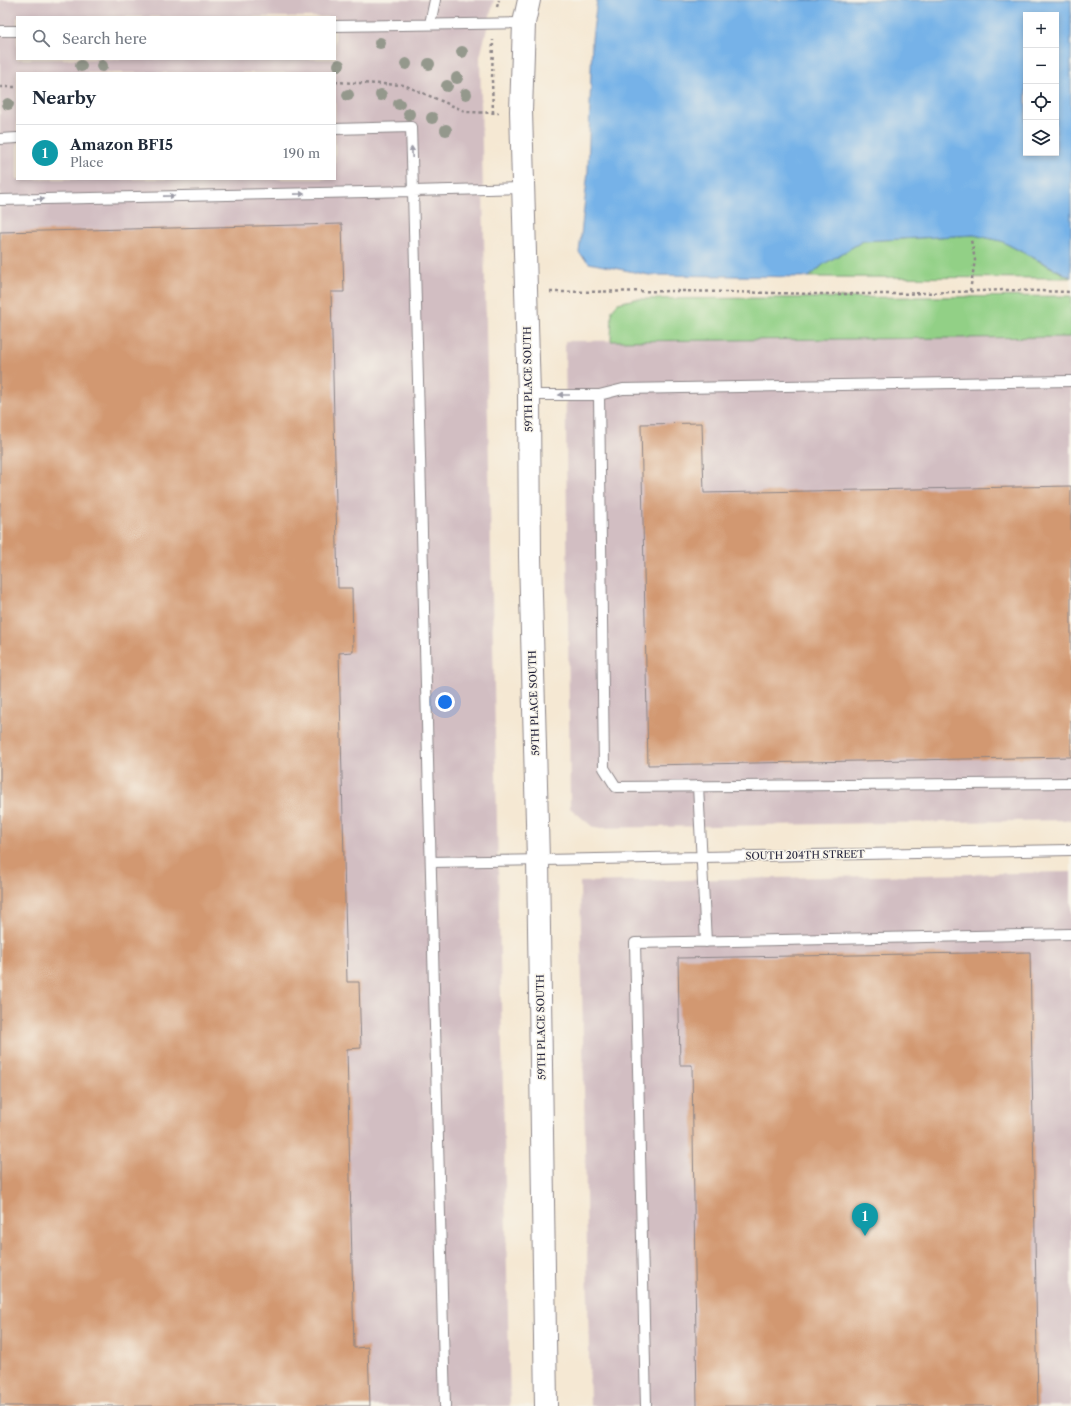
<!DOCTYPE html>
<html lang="en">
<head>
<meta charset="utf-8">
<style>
  body { margin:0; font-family:"Libre Caslon Text",serif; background:#f6f6f7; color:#1f2937 }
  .controls { position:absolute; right:12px; top:12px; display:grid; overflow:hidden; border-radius:0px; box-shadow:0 2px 6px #0003 }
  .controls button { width:36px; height:36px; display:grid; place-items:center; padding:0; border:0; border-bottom:1px solid #e0e1e3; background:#fff; color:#1f2937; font:20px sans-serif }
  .you { position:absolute; left:445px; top:702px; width:14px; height:14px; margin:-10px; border:3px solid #fff; border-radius:50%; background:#1a73e8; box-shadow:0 0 0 6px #1a73e833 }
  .badge { display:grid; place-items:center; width:26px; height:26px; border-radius:50%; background:#2563eb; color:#fff; font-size:13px; font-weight:700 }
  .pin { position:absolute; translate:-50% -33px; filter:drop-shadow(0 1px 2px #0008) }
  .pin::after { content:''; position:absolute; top:21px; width:14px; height:12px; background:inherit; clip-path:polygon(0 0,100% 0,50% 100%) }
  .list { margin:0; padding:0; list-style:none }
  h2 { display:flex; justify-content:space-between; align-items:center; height:52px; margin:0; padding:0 16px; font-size:17px }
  h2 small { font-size:13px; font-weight:400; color:#747a83 }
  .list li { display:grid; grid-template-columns:26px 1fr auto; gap:12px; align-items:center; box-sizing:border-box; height:56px; padding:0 16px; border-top:1px solid #e0e1e3 }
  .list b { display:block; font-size:15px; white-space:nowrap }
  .list p { margin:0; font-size:13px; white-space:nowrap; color:#747a83 }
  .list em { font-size:13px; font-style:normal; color:#747a83 }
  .icon { flex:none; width:22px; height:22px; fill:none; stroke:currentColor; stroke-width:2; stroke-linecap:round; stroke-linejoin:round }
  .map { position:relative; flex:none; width:1071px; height:1406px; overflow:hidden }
  .search { position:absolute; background:#fff; box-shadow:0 2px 6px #0003; left:16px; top:16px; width:320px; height:44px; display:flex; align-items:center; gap:10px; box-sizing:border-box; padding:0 14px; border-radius:0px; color:#747a83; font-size:15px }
  .panel { position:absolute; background:#fff; box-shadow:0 2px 6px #0003; left:16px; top:72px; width:320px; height:108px; border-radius:0px }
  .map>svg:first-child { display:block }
  .industrial { fill:#d2bec2; fill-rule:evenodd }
  .green { fill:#92d086; stroke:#5a7960 }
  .water { fill:#76b2e8; stroke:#4c6a92; fill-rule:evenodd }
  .building { fill:#d29871 }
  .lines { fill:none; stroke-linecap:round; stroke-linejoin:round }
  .lane-casing { stroke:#8c8587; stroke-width:12 }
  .secondary-casing { stroke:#8c8587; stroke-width:24 }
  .path { stroke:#8c8587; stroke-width:2.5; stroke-dasharray:3 3; stroke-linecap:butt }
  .lane { stroke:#fff; stroke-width:10 }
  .secondary { stroke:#fff; stroke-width:22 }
  .tree { fill:#94988c }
  .oneway { fill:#9c9ca7 }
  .labels { text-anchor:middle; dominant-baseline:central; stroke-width:3; stroke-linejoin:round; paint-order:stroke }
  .street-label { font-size:10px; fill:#22223b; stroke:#f7f3e8 }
</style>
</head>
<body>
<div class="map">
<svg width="1071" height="1406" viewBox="0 0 1071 1406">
  <rect width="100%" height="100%" fill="#f7f3e8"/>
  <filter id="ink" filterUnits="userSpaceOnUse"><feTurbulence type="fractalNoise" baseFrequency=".025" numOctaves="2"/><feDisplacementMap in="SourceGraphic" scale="8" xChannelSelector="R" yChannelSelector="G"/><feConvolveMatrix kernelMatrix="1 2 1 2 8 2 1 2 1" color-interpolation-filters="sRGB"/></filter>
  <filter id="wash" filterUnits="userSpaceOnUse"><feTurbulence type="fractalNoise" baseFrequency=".012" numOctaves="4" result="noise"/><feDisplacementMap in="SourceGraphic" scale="16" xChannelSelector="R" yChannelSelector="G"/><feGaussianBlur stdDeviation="0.9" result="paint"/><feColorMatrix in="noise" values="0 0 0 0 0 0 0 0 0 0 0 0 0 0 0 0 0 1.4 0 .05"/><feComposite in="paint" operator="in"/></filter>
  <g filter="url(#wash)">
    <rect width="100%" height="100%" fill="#f5e8d3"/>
    <path class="industrial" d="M0 0H494L480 57 510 1406H0ZM17 17H335V59H17ZM17 73H335V179H17Z
      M1071 337V820L594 828 570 808 565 341Z
      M1071 872V1406H590L580 882Z"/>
    <path class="green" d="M974 235 1001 241 1071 278 809 277 824 264 863 241Z
      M1071 296V337L611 341 612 310 618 303 635 299Z"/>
    <path class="water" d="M597 0H1071V277L1001 241 974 235 863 241 824 264 809 277 649 275 589 263 579 253 588 171 592 39ZM1026 15H1056V153H1026Z"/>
    <g id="blocks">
      <path class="building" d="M342 224 344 292H331L338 588H352L353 652 339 653 347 982H359L361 1048 347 1049 354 1348 368 1347 370 1406H0V232Z
        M702 423 704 493 1071 486V757L648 765 641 424Z
        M1030 952 1038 1406H697L692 1065H680L678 958Z"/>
    </g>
  </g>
  <g filter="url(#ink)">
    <use href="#blocks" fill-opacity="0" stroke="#8c8587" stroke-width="1"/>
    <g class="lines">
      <defs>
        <path id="lane" d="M430 24 435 0
          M335 26 524 23
          M0 31H17
          M0 139 17 138
          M0 200 413 191 411 127 335 129
          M529 395H599L623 389 1071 381
          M599 395 604 768 616 787 1071 783
          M698 786 706 942
          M431 862 1071 850
          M445 1406 413 191 522 188
          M646 1406 635 943 1071 934"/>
        <path id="secondary" d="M529 0 524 23 521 111 529 395 530 557 538 860 546 1406"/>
      </defs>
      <use href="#lane" class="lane-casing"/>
      <use href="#secondary" class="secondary-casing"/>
      <path class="path" d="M497 7 499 0
        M335 82 404 85 467 112 499 113
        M0 87H17
        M493 113 492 80 493 40
        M970 291 975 260 971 240
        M550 292 682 291 817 294H897L1006 290 1071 292"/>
      <use href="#lane" class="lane"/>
      <use href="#secondary" class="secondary"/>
    </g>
    <g class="tree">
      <circle cx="380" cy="43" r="6"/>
      <circle cx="462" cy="52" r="6"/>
      <circle cx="406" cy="64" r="6"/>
      <circle cx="429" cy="64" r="6"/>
      <circle cx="339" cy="65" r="6"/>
      <circle cx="81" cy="66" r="6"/>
      <circle cx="102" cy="66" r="6"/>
      <circle cx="457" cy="78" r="6"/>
      <circle cx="447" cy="86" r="6"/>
      <circle cx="466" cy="94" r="6"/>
      <circle cx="348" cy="95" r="6"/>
      <circle cx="381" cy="95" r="6"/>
      <circle cx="8" cy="104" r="6"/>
      <circle cx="399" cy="104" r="6"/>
      <circle cx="409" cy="114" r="6"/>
      <circle cx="432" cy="118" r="6"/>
      <circle cx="446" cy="130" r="6"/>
    </g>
    <defs><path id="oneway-solid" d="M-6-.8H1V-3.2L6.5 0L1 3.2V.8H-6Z"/></defs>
    <g class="oneway">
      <use href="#oneway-solid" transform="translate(412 152) rotate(-92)"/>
      <use href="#oneway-solid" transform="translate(299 194) rotate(-1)"/>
      <use href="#oneway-solid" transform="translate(169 196) rotate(-1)"/>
      <use href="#oneway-solid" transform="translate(39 199) rotate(-1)"/>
      <use href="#oneway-solid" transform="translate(564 395) rotate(180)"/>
    </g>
  </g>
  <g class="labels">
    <g class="street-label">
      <text transform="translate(528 379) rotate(-91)">59TH PLACE SOUTH</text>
      <text transform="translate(534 703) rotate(-92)">59TH PLACE SOUTH</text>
      <text transform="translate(805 855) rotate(-1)">SOUTH 204TH STREET</text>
      <text transform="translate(541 1027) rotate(-91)">59TH PLACE SOUTH</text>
    </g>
  </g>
</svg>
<div class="controls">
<button>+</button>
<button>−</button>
<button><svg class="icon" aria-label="locate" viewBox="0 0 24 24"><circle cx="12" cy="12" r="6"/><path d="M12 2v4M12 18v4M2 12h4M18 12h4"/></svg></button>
<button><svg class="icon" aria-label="layers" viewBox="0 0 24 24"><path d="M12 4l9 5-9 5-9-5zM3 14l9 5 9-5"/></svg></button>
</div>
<div class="you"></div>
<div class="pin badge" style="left:865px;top:1236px;background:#0f9aa8">1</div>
<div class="search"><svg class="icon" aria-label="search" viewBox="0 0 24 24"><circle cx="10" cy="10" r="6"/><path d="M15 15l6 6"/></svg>Search here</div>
<section class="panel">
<h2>Nearby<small></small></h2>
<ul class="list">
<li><span class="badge" style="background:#0f9aa8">1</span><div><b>Amazon BFI5</b><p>Place</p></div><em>190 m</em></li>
</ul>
</section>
</div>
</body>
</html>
